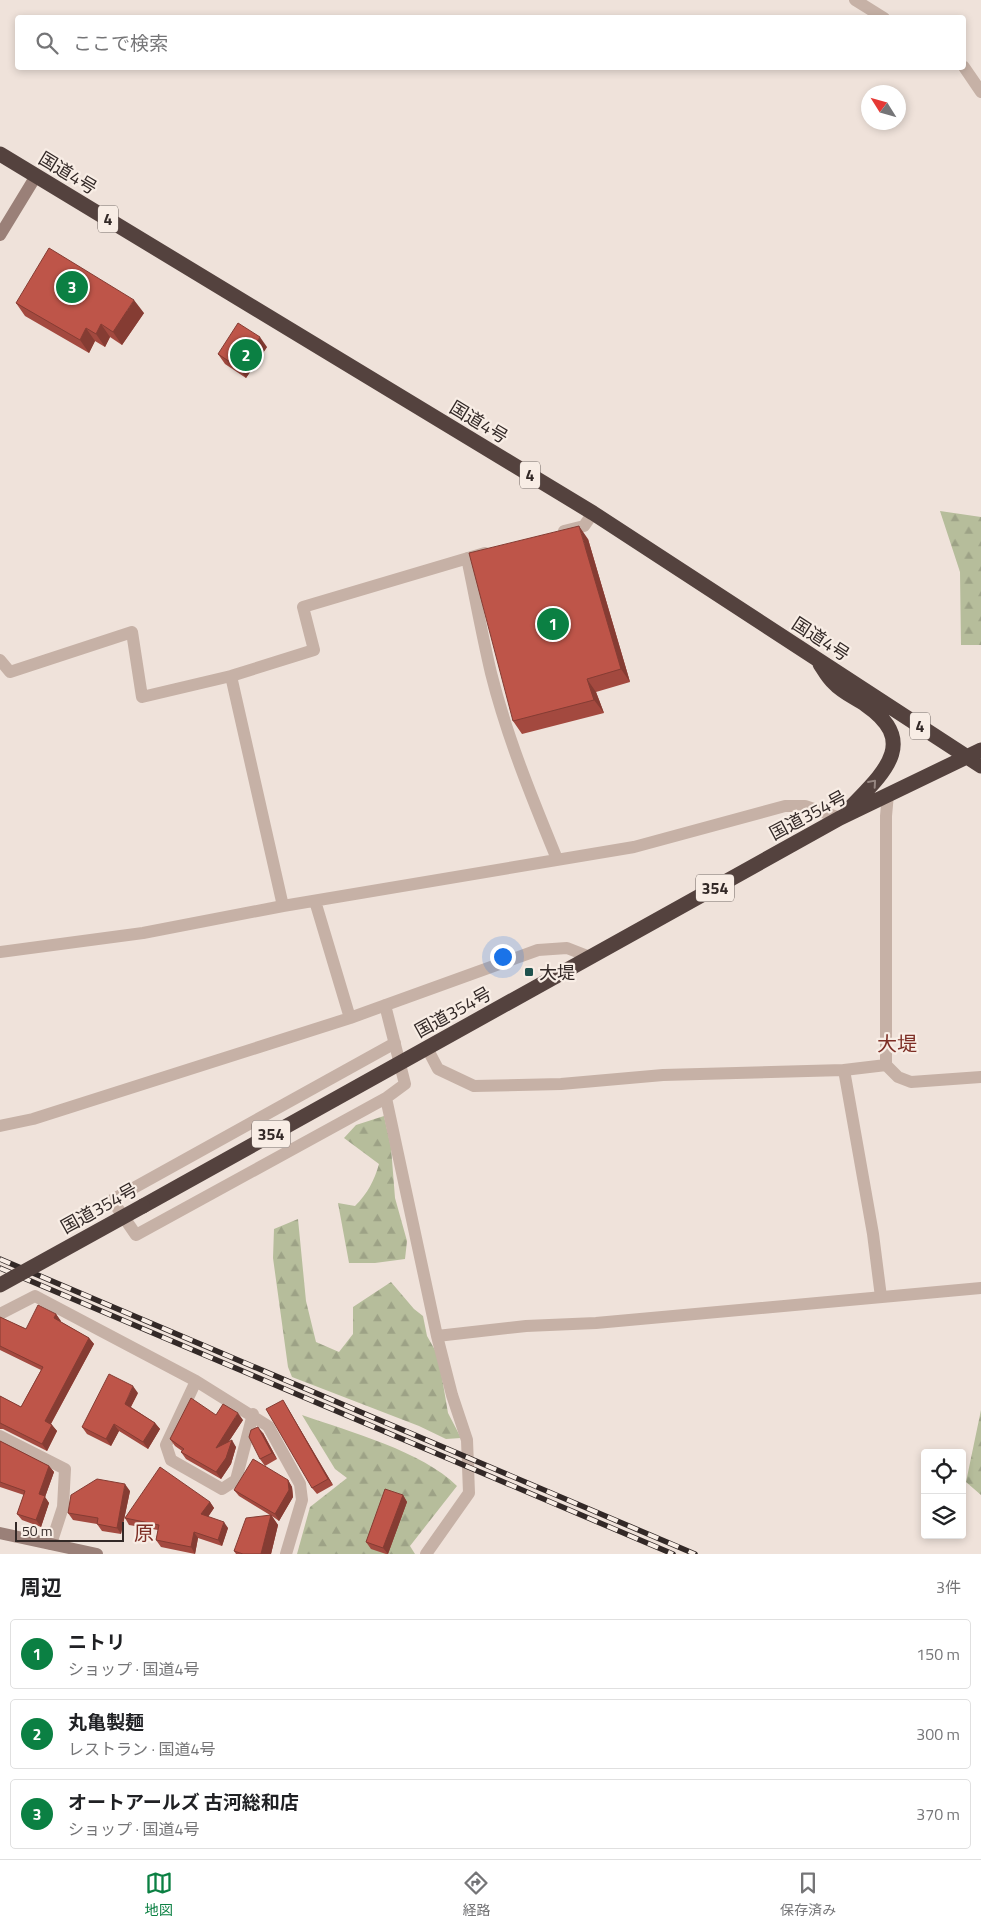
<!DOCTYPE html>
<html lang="ja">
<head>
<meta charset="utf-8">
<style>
  body { margin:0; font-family:"Titillium Web","Noto Sans JP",sans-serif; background:#f6f6f6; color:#202124 }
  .controls { position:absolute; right:15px; bottom:15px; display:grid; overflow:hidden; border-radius:5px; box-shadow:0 2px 8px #0003 }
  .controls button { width:45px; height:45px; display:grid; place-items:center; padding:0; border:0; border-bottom:1px solid #e0e0e0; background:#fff; color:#202124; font:25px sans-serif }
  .compass { position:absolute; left:861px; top:85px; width:45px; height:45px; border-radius:50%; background:#fff; box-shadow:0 2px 8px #0003; rotate:307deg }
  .scale { position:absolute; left:15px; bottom:12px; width:109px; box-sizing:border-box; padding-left:5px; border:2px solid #332927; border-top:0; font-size:14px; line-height:18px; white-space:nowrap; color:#332927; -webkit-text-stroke:4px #f8ede5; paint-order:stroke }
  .you { position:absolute; left:502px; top:956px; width:18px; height:18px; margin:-12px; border:4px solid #fff; border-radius:50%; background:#1a73e8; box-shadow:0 0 0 8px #1a73e833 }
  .badge { display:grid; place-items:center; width:32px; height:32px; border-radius:50%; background:#0b8043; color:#fff; font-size:16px; font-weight:700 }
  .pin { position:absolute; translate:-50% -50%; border:2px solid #fff; box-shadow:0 1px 5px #0006 }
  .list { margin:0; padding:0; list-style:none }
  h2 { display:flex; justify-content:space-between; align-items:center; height:65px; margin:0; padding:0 20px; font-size:21px }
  h2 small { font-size:16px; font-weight:400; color:#757577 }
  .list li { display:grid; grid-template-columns:32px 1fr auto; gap:15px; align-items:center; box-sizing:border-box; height:70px; margin:0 10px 10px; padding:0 10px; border:1px solid #e0e0e0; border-radius:5px }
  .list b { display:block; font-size:19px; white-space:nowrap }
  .list p { margin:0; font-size:16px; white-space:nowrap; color:#757577 }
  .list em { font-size:16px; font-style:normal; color:#757577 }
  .icon { flex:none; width:28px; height:28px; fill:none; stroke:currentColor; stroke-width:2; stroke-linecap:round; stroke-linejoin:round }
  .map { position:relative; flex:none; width:981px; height:1554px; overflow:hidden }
  .search { position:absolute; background:#fff; box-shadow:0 2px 8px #0003; left:15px; right:15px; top:15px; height:55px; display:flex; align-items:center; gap:12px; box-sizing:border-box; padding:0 18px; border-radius:5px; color:#757577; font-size:19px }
  .sheet { height:305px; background:#fff }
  nav { display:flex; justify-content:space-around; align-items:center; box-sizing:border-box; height:70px; border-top:1px solid #e0e0e0; background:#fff; font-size:14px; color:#757577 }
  nav a { display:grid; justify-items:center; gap:2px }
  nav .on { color:#0b8043 }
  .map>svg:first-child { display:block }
  .forest { fill:url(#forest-firs) }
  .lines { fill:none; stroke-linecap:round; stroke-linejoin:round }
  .street { stroke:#c6b1a6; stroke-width:12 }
  .secondary { stroke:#9a8078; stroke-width:12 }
  .highway { stroke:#54423e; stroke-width:15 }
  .rail-casing { stroke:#332927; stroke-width:5.5 }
  .rail { stroke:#f8ede5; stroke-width:4; stroke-dasharray:11; stroke-linecap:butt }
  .highway-bridge { stroke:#54423e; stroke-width:15 }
  .wall { fill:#a3493f }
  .shaded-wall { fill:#853c33 }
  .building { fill:#be5549; stroke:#853c33 }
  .oneway { stroke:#968681 }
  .poi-dot { fill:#1f524e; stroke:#f8ede5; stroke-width:2 }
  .labels { text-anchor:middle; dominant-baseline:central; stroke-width:4.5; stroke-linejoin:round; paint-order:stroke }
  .shield { fill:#f8ede5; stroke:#6e6460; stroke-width:1 }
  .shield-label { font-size:16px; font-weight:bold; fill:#332927 }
  .street-label { font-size:18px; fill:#332927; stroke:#f8ede5 }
  .poi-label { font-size:18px; fill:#332927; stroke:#f8ede5; text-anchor:start }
  .quarter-label { font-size:20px; fill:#7d2e25; stroke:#f8ede5 }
</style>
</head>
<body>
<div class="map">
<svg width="981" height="1554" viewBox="0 0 981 1554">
  <defs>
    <pattern id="forest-firs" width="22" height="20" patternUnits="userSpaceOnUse" patternTransform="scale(1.25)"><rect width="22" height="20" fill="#b6bd9b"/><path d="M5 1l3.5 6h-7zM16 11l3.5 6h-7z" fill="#9da286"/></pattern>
  </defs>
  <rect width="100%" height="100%" fill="#efe2da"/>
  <path class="forest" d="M940 511 981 517V645H961L960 572Z
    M384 1116 391 1147 395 1198 407 1241 405 1259 375 1263H349L338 1203 355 1206C368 1193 374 1181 379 1164L344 1138 356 1125Z
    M298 1219 306 1301 316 1342 339 1352 353 1334V1307L391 1282 414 1309 423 1316 427 1336 435 1350 440 1366 448 1413 461 1438 446 1439 419 1426 292 1377 288 1367 273 1258 274 1229Z
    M981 1410V1495L966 1482Z
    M302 1415C350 1432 422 1451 457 1486L410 1546 415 1554H297L310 1507 347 1478 335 1469Z"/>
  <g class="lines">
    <path class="street" d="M855 0 884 18
      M964 67 981 92
      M564 531 584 526 593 513
      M467 558C475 596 482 635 491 673 507 737 532 798 557 859
      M0 660 10 672 132 632 142 697 231 676 314 650 303 607 485 553
      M231 676 283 906
      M888 794 886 816V1065L898 1077 911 1082 981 1077
      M315 901 350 1018
      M0 952 143 933 283 906 634 847 785 806H805L840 818
      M385 1005 405 1084 386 1098 437 1336 452 1395 467 1440 469 1493 426 1554
      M427 1048 438 1069 474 1086 561 1084 663 1075 844 1070 886 1065
      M844 1070 873 1234 881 1297
      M386 1098 136 1235 112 1200 395 1043
      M0 1126 33 1119 350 1018 538 950 567 948 590 957
      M0 1314 35 1296 196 1381
      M437 1336 526 1326 596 1323 981 1288
      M253 1414 236 1480 222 1489 171 1460 166 1445 196 1381 268 1426 300 1484 302 1500 286 1554
      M0 1436 65 1469 63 1507 51 1544"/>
    <path class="secondary" d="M0 235 36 176
      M0 1533 97 1554"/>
    <path class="highway" d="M0 154 593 513 981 766
      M820 664C824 670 828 678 834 683 842 692 856 698 866 705 921 743 881 775 848 810
      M143 1206 840 818 981 750"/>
    <defs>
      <path id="rail" d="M0 1259 695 1554
        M0 1268 673 1554"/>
    </defs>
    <use href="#rail" class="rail-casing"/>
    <use href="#rail" class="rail"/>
    <path class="highway-bridge" d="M0 1285 143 1206"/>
  </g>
  <path class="wall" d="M16 303 144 313 122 345 110 337 105 347 95 341 89 353 25 316Z
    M267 347 246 378 225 364 218 354Z
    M588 539 630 682 596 692 604 713 522 734 513 721Z
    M56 1314 61 1322 89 1338 94 1344 51 1424 57 1431 47 1451 3 1429H0V1396L21 1407 41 1370 0 1350V1317L26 1329Z
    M138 1393 131 1407 155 1423 160 1429 148 1449 119 1431 111 1446 87 1434 82 1427Z
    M283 1400 333 1485 317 1494 312 1488Z
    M216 1415 243 1420 229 1441 236 1447 231 1464 221 1479 186 1459 181 1452 182 1451 175 1446 170 1439Z
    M263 1433 277 1459 265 1466 260 1459Z
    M0 1441 49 1466 54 1472 45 1497 49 1503 41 1527 22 1520 17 1514 24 1495 0 1487Z
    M288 1480 292 1487 293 1497 279 1521 272 1516 278 1525 271 1554H236L234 1551 270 1515 239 1496 234 1490Z
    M130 1491 121 1534 102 1531 97 1524 73 1520 68 1513Z
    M403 1495 407 1502 388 1554H386L371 1549 366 1542Z
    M210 1502 214 1508 208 1517 228 1528 222 1546 198 1538 195 1554 161 1547 156 1540 158 1530 129 1525 125 1518Z"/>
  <path class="shaded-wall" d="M134 300 144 313 122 345 113 332Z
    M101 324 110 337 105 347 96 334Z
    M86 328 95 341 89 353 80 340Z
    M260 337 267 347 246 378 239 368Z
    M579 526 588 539 630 682 621 669Z
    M587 679 596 692 604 713 594 700Z
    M56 1314 61 1321 59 1325 54 1318Z
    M89 1338 94 1344 49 1427 45 1421Z
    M133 1386 138 1393 129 1410 125 1404Z
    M283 1400 287 1407 333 1485 328 1479Z
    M238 1413 243 1420 220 1455 216 1448Z
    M155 1423 160 1429 148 1449 143 1442Z
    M114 1424 119 1431 111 1446 106 1439Z
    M52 1425 57 1431 47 1451 42 1444Z
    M258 1427 263 1433 277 1459 272 1453Z
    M232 1440 236 1447 231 1464 221 1479 216 1472Z
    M49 1466 54 1472 45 1497 49 1503 41 1527 36 1520 39 1494Z
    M288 1480 292 1487 293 1497 279 1521 275 1514Z
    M125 1484 130 1491 121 1534 117 1528Z
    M403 1495 407 1502 388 1554 383 1548Z
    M210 1502 214 1508 205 1521 201 1514Z
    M271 1515 278 1525 271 1554H261Z
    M224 1522 228 1528 222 1546 218 1540Z
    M194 1532 198 1538 195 1554 191 1547Z"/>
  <path class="building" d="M49 248 134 300 113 332 101 324 96 334 86 328 80 340 16 303Z
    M238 323 260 337 239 368 218 354Z
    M579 526 621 669 587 679 594 700 513 721 469 553Z
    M38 1305 56 1314 54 1318 89 1338 45 1421 52 1425 42 1444 0 1423V1396L21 1407 43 1367 0 1346V1317L26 1329Z
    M109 1374 133 1386 125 1404 155 1423 143 1442 114 1424 106 1439 82 1427Z
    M191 1398 216 1415 223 1404 238 1413 216 1448 232 1440 226 1458 216 1472 181 1452 184 1449 170 1439Z
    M283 1400 328 1479 312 1488 266 1409Z
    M258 1427 272 1453 260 1459 249 1437 251 1430Z
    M0 1441 49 1466 39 1494 45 1496 36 1520 17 1514 25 1491 0 1482Z
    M253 1459 288 1480 289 1490 275 1514 234 1490Z
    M160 1467 210 1502 201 1514 224 1522 218 1540 194 1532 191 1547 156 1540 159 1525 125 1518Z
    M97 1479 125 1484 117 1528 97 1524 98 1518 68 1513 71 1495Z
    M385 1489 403 1495 383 1548 366 1542Z
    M271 1515 261 1554H243L234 1551 246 1518Z"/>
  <defs><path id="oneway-chevron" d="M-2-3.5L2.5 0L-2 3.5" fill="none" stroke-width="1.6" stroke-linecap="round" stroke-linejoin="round" transform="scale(1.25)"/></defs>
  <use class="oneway" href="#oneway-chevron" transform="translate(873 783) rotate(-49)"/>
  <rect class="poi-dot" x="524" y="967" width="10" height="10" rx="2.5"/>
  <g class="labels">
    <g class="shield">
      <rect x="98" y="205.5" width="20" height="27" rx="4"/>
      <rect x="520" y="461.5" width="20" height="27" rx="4"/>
      <rect x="910" y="712.5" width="20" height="27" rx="4"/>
      <rect x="696" y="874.5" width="38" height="27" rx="4"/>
      <rect x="252" y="1120.5" width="38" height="27" rx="4"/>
    </g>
    <g class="shield-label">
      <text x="108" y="219">4</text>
      <text x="530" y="475">4</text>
      <text x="920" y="726">4</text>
      <text x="715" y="888">354</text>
      <text x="271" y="1134">354</text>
    </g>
    <g class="street-label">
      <text transform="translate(68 173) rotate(31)">国道4号</text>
      <text transform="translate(479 422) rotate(31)">国道4号</text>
      <text transform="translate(821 639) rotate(33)">国道4号</text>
      <text transform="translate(808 815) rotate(-28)">国道354号</text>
      <text transform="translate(453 1012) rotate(-29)">国道354号</text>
      <text transform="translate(99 1208) rotate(-29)">国道354号</text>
    </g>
    <g class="poi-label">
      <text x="539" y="972">大堤</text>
    </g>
    <g class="quarter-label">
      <text x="897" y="1043">大堤</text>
      <text x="144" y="1532">原</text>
    </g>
  </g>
</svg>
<div class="controls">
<button><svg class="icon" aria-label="locate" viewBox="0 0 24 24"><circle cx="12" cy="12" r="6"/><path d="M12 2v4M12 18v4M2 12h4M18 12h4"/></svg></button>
<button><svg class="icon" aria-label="layers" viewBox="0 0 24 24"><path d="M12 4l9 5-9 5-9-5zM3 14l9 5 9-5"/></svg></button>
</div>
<svg class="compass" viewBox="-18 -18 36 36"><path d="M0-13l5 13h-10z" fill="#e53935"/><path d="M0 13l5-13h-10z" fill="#757577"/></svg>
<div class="scale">50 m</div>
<div class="you"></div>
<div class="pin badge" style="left:553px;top:624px">1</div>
<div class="pin badge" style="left:246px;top:355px">2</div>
<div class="pin badge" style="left:72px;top:287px">3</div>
<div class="search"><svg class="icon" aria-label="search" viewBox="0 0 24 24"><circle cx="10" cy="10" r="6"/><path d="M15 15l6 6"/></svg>ここで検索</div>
</div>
<section class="sheet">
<h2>周辺<small>3件</small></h2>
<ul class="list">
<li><span class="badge">1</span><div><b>ニトリ</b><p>ショップ · 国道4号</p></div><em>150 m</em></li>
<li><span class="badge">2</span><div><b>丸亀製麺</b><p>レストラン · 国道4号</p></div><em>300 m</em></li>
<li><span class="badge">3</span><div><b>オートアールズ 古河総和店</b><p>ショップ · 国道4号</p></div><em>370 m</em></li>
</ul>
</section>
<nav>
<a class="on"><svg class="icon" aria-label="map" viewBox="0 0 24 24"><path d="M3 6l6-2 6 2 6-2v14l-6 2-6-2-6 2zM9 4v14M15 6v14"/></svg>地図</a>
<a><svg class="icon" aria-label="directions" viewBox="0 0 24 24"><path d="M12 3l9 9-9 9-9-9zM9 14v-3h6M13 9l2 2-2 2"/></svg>経路</a>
<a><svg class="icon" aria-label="saved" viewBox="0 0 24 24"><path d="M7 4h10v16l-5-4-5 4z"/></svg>保存済み</a>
</nav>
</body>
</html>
